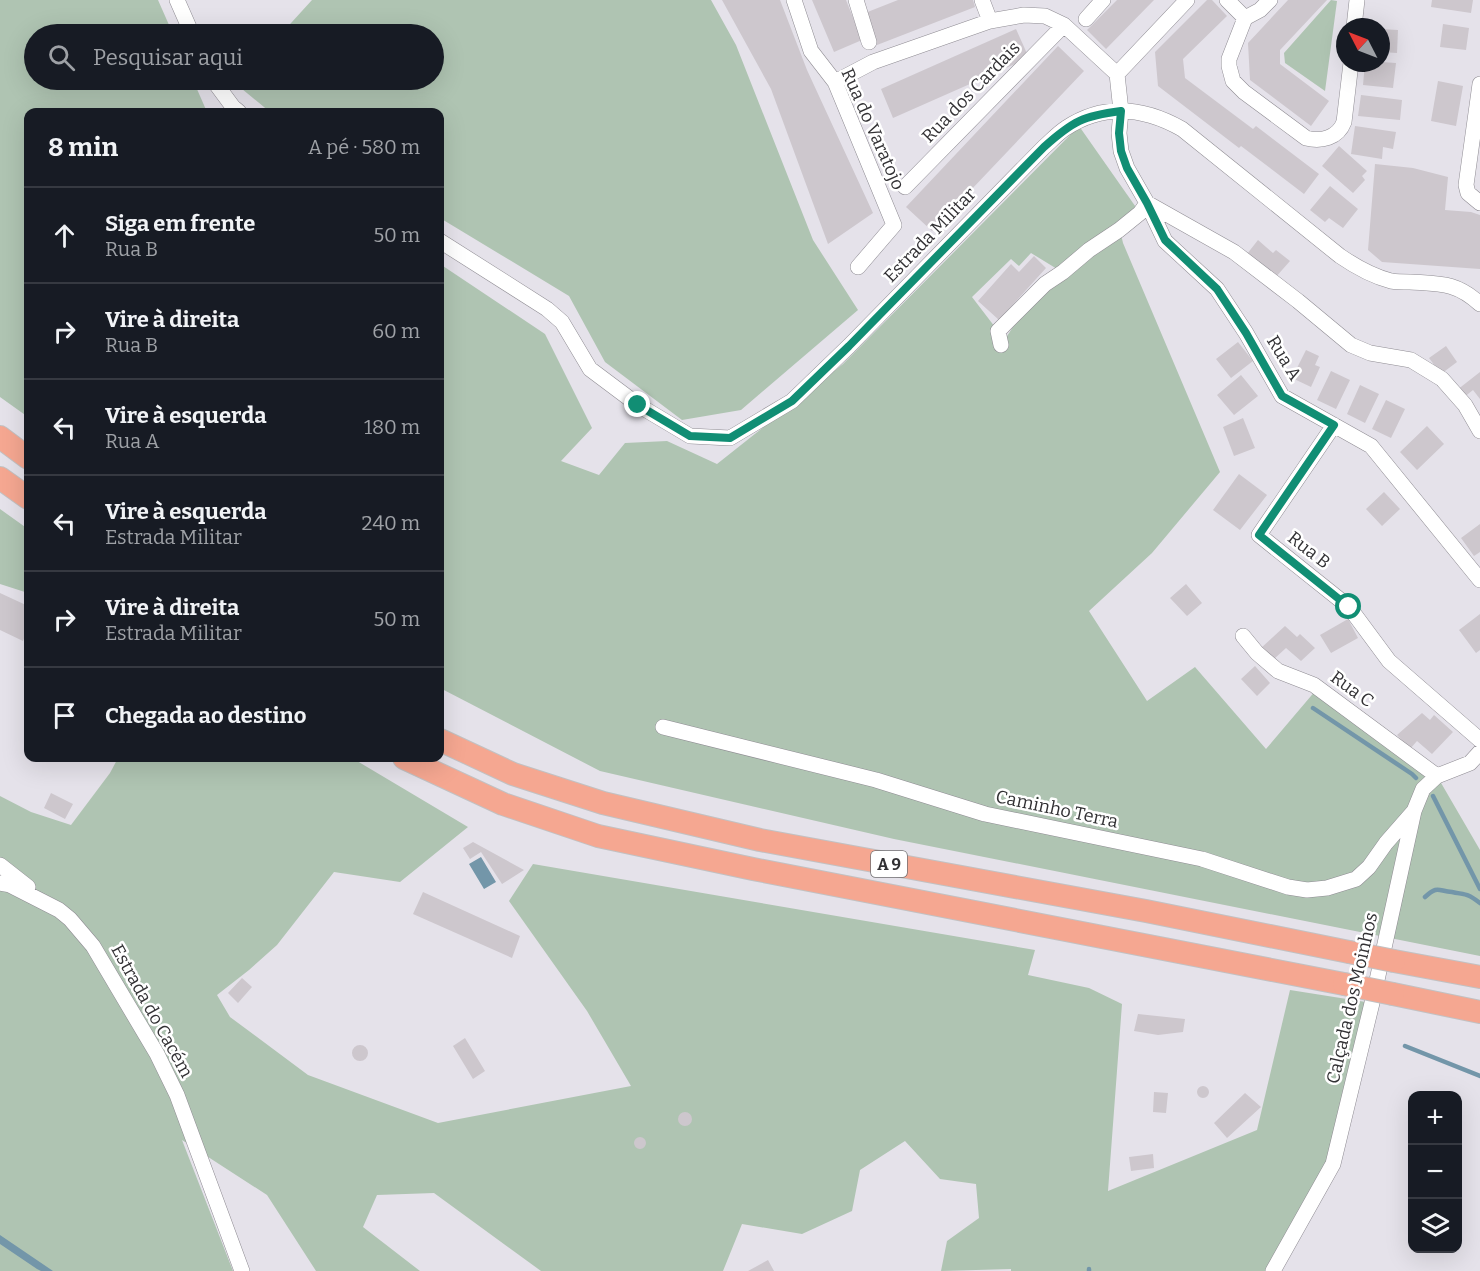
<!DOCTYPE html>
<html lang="pt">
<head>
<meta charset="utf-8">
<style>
  body { margin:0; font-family:Bitter,serif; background:#242831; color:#f1f3f6 }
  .controls { position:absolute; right:18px; bottom:18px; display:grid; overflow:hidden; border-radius:12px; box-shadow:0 6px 24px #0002 }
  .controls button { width:54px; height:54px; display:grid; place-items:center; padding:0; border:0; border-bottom:2px solid #363941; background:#171b24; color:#f1f3f6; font:30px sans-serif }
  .compass { position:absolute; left:1336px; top:18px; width:54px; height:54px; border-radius:50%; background:#171b24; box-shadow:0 6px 24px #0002; rotate:312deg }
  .stop { position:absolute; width:18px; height:18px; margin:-14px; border:4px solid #118e74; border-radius:50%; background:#fff }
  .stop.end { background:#118e74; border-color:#fff; box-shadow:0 2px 6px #0008 }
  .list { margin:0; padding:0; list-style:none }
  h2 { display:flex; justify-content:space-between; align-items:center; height:78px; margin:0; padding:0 24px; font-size:26px }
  h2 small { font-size:20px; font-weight:400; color:#9ea1a6 }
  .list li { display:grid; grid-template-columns:39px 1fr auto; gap:18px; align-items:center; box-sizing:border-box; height:96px; padding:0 24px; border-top:2px solid #363941 }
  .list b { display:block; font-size:22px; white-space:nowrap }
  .list p { margin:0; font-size:20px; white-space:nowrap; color:#9ea1a6 }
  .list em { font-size:20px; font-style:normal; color:#9ea1a6 }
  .icon { flex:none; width:33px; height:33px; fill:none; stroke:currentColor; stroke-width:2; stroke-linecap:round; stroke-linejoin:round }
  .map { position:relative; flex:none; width:1480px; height:1271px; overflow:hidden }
  .search { position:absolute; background:#171b24; box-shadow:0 6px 24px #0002; left:24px; top:24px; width:420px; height:66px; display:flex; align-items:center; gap:15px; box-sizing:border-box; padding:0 21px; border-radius:33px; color:#9ea1a6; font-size:22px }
  .panel { position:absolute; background:#171b24; box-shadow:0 6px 24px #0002; left:24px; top:108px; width:420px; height:654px; border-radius:12px }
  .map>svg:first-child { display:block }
  .green { fill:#afc4b2; fill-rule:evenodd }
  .water { fill:#7396a9 }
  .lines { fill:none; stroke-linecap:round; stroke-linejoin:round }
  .stream { stroke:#7396a9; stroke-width:4.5 }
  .building { fill:#cdc7cd }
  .minor-casing { stroke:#8f8c93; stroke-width:16 }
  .highway-casing { stroke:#c2c1c2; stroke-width:24 }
  .minor { stroke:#fff; stroke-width:15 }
  .highway { stroke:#f5a791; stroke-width:22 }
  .highway-bridge-casing { stroke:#c2c1c2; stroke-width:24; stroke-linecap:butt }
  .highway-bridge { stroke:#f5a791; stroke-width:22 }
  .route { stroke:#118e74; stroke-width:8 }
  .labels { text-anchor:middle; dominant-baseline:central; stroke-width:5; stroke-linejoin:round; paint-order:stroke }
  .shield { fill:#fff; stroke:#706f71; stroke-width:1.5 }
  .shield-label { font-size:16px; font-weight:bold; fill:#323134 }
  .street-label { font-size:18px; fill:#323134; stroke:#fff }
</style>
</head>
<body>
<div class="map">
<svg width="1480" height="1271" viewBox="0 0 1480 1271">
  <rect width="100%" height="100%" fill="#e5e2ea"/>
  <path class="green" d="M0 0H158L173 34H34V80H193L207 112H28V417L0 397Z
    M312 0H711L736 45 813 240 858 310 741 410 682 420 605 362 569 296 440 218V112H270L236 84 240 80H434V34H281Z
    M1331 0 1337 1 1325 91 1285 63 1284 53Z
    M1079 126 1140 213 1120 230 1123 243 1220 472 1152 553 1089 611 1147 701 1195 667 1266 749 1322 683 1437 776 1480 850V956L894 839 600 771 440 688V264L545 334 592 428 561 461 599 475 625 443 667 441 717 464 843 364ZM1031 253 1062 272 1034 294 1002 344 998 331 972 297 1011 259 1019 266Z
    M0 509 28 529V593L0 584Z
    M118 758H352L468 827 400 882 334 872 277 945 249 970 217 995 230 1017 308 1075 438 1123 631 1086 587 1011 509 901 533 864 1035 950 1028 975 1089 988 1122 1004 1108 1191 1257 1130 1290 990 1372 1003 1333 1164 1275 1271H1011V1269L941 1271 947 1241 979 1218 976 1184 940 1179 905 1141 860 1170 852 1211 802 1234 742 1224 723 1271H541L434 1193 377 1195 363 1227 420 1271H316L267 1195 182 1140 233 1271H0V883L10 885 0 865V796L31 812 71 825 110 773Z"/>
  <path class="water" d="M481 857 496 882 484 889 469 864Z
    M0 1235 53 1271H41L37 1269 0 1244Z"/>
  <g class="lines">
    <path class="stream" d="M1313 708 1412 774 1416 778
      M1433 796 1480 889
      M1425 897C1438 885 1438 891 1452 892 1467 895 1467 893 1480 903
      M1405 1046 1480 1076
      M1089 1269V1271"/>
  </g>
  <path class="building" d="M722 0H780L807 70 873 213 828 244 771 89Z
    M812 0H846L862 40 834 52Z
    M898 0H973L975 7 877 45 865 13Z
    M1117 0H1154L1106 49 1087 30Z
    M1207 0H1212L1227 16 1183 59 1185 78 1253 129 1256 126 1319 174 1304 194 1241 146 1239 148 1158 86 1155 52Z
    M1288 0H1327L1280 50V64L1329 101 1311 126 1250 80 1248 43Z
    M1432 0H1473L1471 13 1431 7Z
    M1443 24 1469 28 1466 50 1440 47Z
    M1016 29 1029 58 893 118 881 89Z
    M1381 29 1398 30 1397 53 1381 52Z
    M1058 46 1084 71 932 231 906 207Z
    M1381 62 1396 63 1393 88 1363 85 1365 63H1381Z
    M1438 81 1463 86 1456 126 1431 121Z
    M1361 95 1402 100 1400 120 1358 116Z
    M1355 126 1396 132 1393 149 1383 147 1382 159 1351 154Z
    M1339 146 1367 171 1362 176 1365 180 1353 193 1322 166Z
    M1375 164 1413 168 1448 177 1445 210 1471 212 1480 215V269L1382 262 1368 250Z
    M1330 186 1358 209 1343 228 1329 218 1325 222 1310 210Z
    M1258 240 1273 253 1276 250 1290 261 1275 278 1247 254Z
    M1034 256 1046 268 999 320 978 301 1011 264 1019 272Z
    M1238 342 1253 361 1231 378 1216 359Z
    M1446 346 1457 362 1441 374 1429 358Z
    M1306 350 1319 356 1315 365 1320 367 1311 387 1292 378Z
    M1331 371 1350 380 1336 409 1317 400Z
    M1480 372V399L1473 390 1463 398 1457 390Z
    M1241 375 1258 396 1234 415 1217 395Z
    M1360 385 1379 394 1365 423 1347 414Z
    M1386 400 1405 409 1391 438 1372 429Z
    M1243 418 1255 448 1234 456 1223 427Z
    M1427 426 1444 444 1417 470 1400 452Z
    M1239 474 1267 495 1240 530 1213 510Z
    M1384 492 1400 509 1382 526 1366 509Z
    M1480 524V552L1474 556 1461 538Z
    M1186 584 1202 603 1187 616 1170 598Z
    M0 593 28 606V629L23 641 0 630Z
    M1480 614V650L1476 653 1459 630Z
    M1348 619 1358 638 1331 653 1320 635Z
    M1285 626 1297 637 1300 634 1315 648 1301 661 1286 648 1274 659 1261 648Z
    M1255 666 1270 683 1257 696 1241 679Z
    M1422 713 1430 720 1434 715 1453 732 1432 754 1417 741 1410 749 1397 735Z
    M51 793 73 804 65 819 44 808Z
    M473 842 524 870 502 884 481 852 470 859 463 848Z
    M423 892 520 936 512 958 413 914Z
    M242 978 252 987 238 1003 228 993Z
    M1138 1014 1185 1019 1183 1032 1158 1035 1134 1031Z
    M465 1038 485 1071 473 1079 453 1046Z
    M352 1053a8 8 0 1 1 16 0a8 8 0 1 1-16 0Z
    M1197 1092a6 6 0 1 1 12 0a6 6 0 1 1-12 0Z
    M1154 1092 1168 1093 1166 1113 1153 1112Z
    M1245 1093 1261 1107 1227 1138 1214 1123Z
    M678 1119a7 7 0 1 1 14 0a7 7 0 1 1-14 0Z
    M634 1143a6 6 0 1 1 12 0a6 6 0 1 1-12 0Z
    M1153 1154 1154 1168 1131 1171 1129 1157Z
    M768 1260 774 1271H748Z"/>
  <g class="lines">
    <defs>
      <path id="minor" d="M177 0 192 34
        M794 0 811 51 835 82 894 225 858 267
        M856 0 869 42
        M982 0 990 21
        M1187 0 1117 74 1121 111 1119 133 1121 151 1127 168 1147 203 1165 241 1217 289 1246 333 1282 396 1371 446 1480 580
        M1227 0 1245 18
        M1270 0 1260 10 1245 18 1229 59V66L1233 81 1244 92 1306 138C1321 142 1338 138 1344 122L1351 63
        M1086 19 1103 0
        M1354 27 1357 0
        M213 80 233 107 239 112
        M835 82 873 62 990 21 1024 15 1045 16 1064 25 1117 74
        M1480 84 1466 185 1468 193 1480 203
        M905 187 1064 25
        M440 241 547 309 562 322 590 369 638 405 690 436 730 438 792 401 849 346 1044 147C1051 141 1058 133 1066 128 1104 103 1143 107 1182 129L1340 256C1356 267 1372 276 1391 281 1397 282 1404 282 1410 282 1440 284 1456 282 1480 304
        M1001 345 998 331 1045 284 1063 272 1089 250 1119 230 1140 213 1147 203 1234 252 1298 301 1351 345 1370 353 1411 360 1442 379 1465 405 1480 431
        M1334 425 1259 535 1349 607 1389 661 1480 740
        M1243 636 1257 653 1278 671 1314 685 1437 776
        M663 727 876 780 985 814 1202 859 1288 887 1307 890 1327 888 1356 879 1369 867 1386 843 1414 811
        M0 865 28 887
        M0 883 10 885 59 910 70 919 93 946 157 1054 177 1095 242 1271
        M1273 1271 1333 1164 1372 1003 1414 811 1423 789 1437 776 1470 763 1480 752"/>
      <path id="highway" d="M0 437 28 458
        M0 478 28 498
        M440 740 513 774 603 803 760 840 1146 911 1349 952
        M404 758 503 804 598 836 753 869 1344 984
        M1394 961 1480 977
        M1393 994 1480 1012"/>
    </defs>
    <use href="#minor" class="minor-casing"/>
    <use href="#highway" class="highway-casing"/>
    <use href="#minor" class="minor"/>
    <use href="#highway" class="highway"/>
    <defs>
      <path id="highway-bridge" d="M1349 952 1394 961
        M1344 984 1393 994"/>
    </defs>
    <use href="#highway-bridge" class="highway-bridge-casing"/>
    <use href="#highway-bridge" class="highway-bridge"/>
  </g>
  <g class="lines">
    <path class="route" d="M638 405 690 436 730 438 792 401 849 346 1044 147C1073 121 1083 116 1121 111L1119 133 1121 151 1127 168 1147 203 1165 240 1217 289 1246 333 1282 396 1334 425 1259 535 1349 607"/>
  </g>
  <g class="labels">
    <rect class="shield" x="871" y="851" width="36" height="26" rx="4.5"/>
    <g class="shield-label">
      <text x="889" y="864">A 9</text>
    </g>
    <g class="street-label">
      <text transform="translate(971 92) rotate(-46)">Rua dos Cardais</text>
      <text transform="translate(873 129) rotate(66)">Rua do Varatojo</text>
      <text transform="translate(930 235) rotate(-46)">Estrada Militar</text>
      <text transform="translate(1284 358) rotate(59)">Rua A</text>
      <text transform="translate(1309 550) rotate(38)">Rua B</text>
      <text transform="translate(1352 689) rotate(36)">Rua C</text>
      <text transform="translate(1057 809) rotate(12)">Caminho Terra</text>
      <text transform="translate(1352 998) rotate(-77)">Calçada dos Moinhos</text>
      <text transform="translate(152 1011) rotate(61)">Estrada do Cacém</text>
    </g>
  </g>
</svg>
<div class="controls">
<button>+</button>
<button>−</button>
<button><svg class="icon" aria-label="layers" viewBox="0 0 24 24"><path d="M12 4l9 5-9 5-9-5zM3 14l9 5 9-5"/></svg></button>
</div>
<svg class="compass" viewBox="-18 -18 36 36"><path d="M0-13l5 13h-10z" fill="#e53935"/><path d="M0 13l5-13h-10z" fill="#9ea1a6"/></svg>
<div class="stop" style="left:1349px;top:607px"></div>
<div class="stop end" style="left:638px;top:405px"></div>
<div class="search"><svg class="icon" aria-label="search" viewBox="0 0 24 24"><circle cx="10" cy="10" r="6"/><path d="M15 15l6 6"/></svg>Pesquisar aqui</div>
<section class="panel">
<h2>8 min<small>A pé · 580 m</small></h2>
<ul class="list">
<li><svg class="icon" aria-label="ahead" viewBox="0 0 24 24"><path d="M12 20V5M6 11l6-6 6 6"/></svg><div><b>Siga em frente</b><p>Rua B</p></div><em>50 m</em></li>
<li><svg class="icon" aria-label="right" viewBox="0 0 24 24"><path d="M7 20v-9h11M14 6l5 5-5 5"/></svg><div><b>Vire à direita</b><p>Rua B</p></div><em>60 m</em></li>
<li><svg class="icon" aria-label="left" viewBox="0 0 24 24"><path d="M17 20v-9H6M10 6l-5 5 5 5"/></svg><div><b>Vire à esquerda</b><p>Rua A</p></div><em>180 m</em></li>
<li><svg class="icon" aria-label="left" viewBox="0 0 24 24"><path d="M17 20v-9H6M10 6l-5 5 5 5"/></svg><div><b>Vire à esquerda</b><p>Estrada Militar</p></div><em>240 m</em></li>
<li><svg class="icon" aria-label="right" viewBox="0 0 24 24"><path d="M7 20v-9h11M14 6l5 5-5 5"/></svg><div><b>Vire à direita</b><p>Estrada Militar</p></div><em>50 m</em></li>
<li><svg class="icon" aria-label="arrive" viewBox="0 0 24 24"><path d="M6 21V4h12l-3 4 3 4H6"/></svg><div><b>Chegada ao destino</b></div></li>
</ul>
</section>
</div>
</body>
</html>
